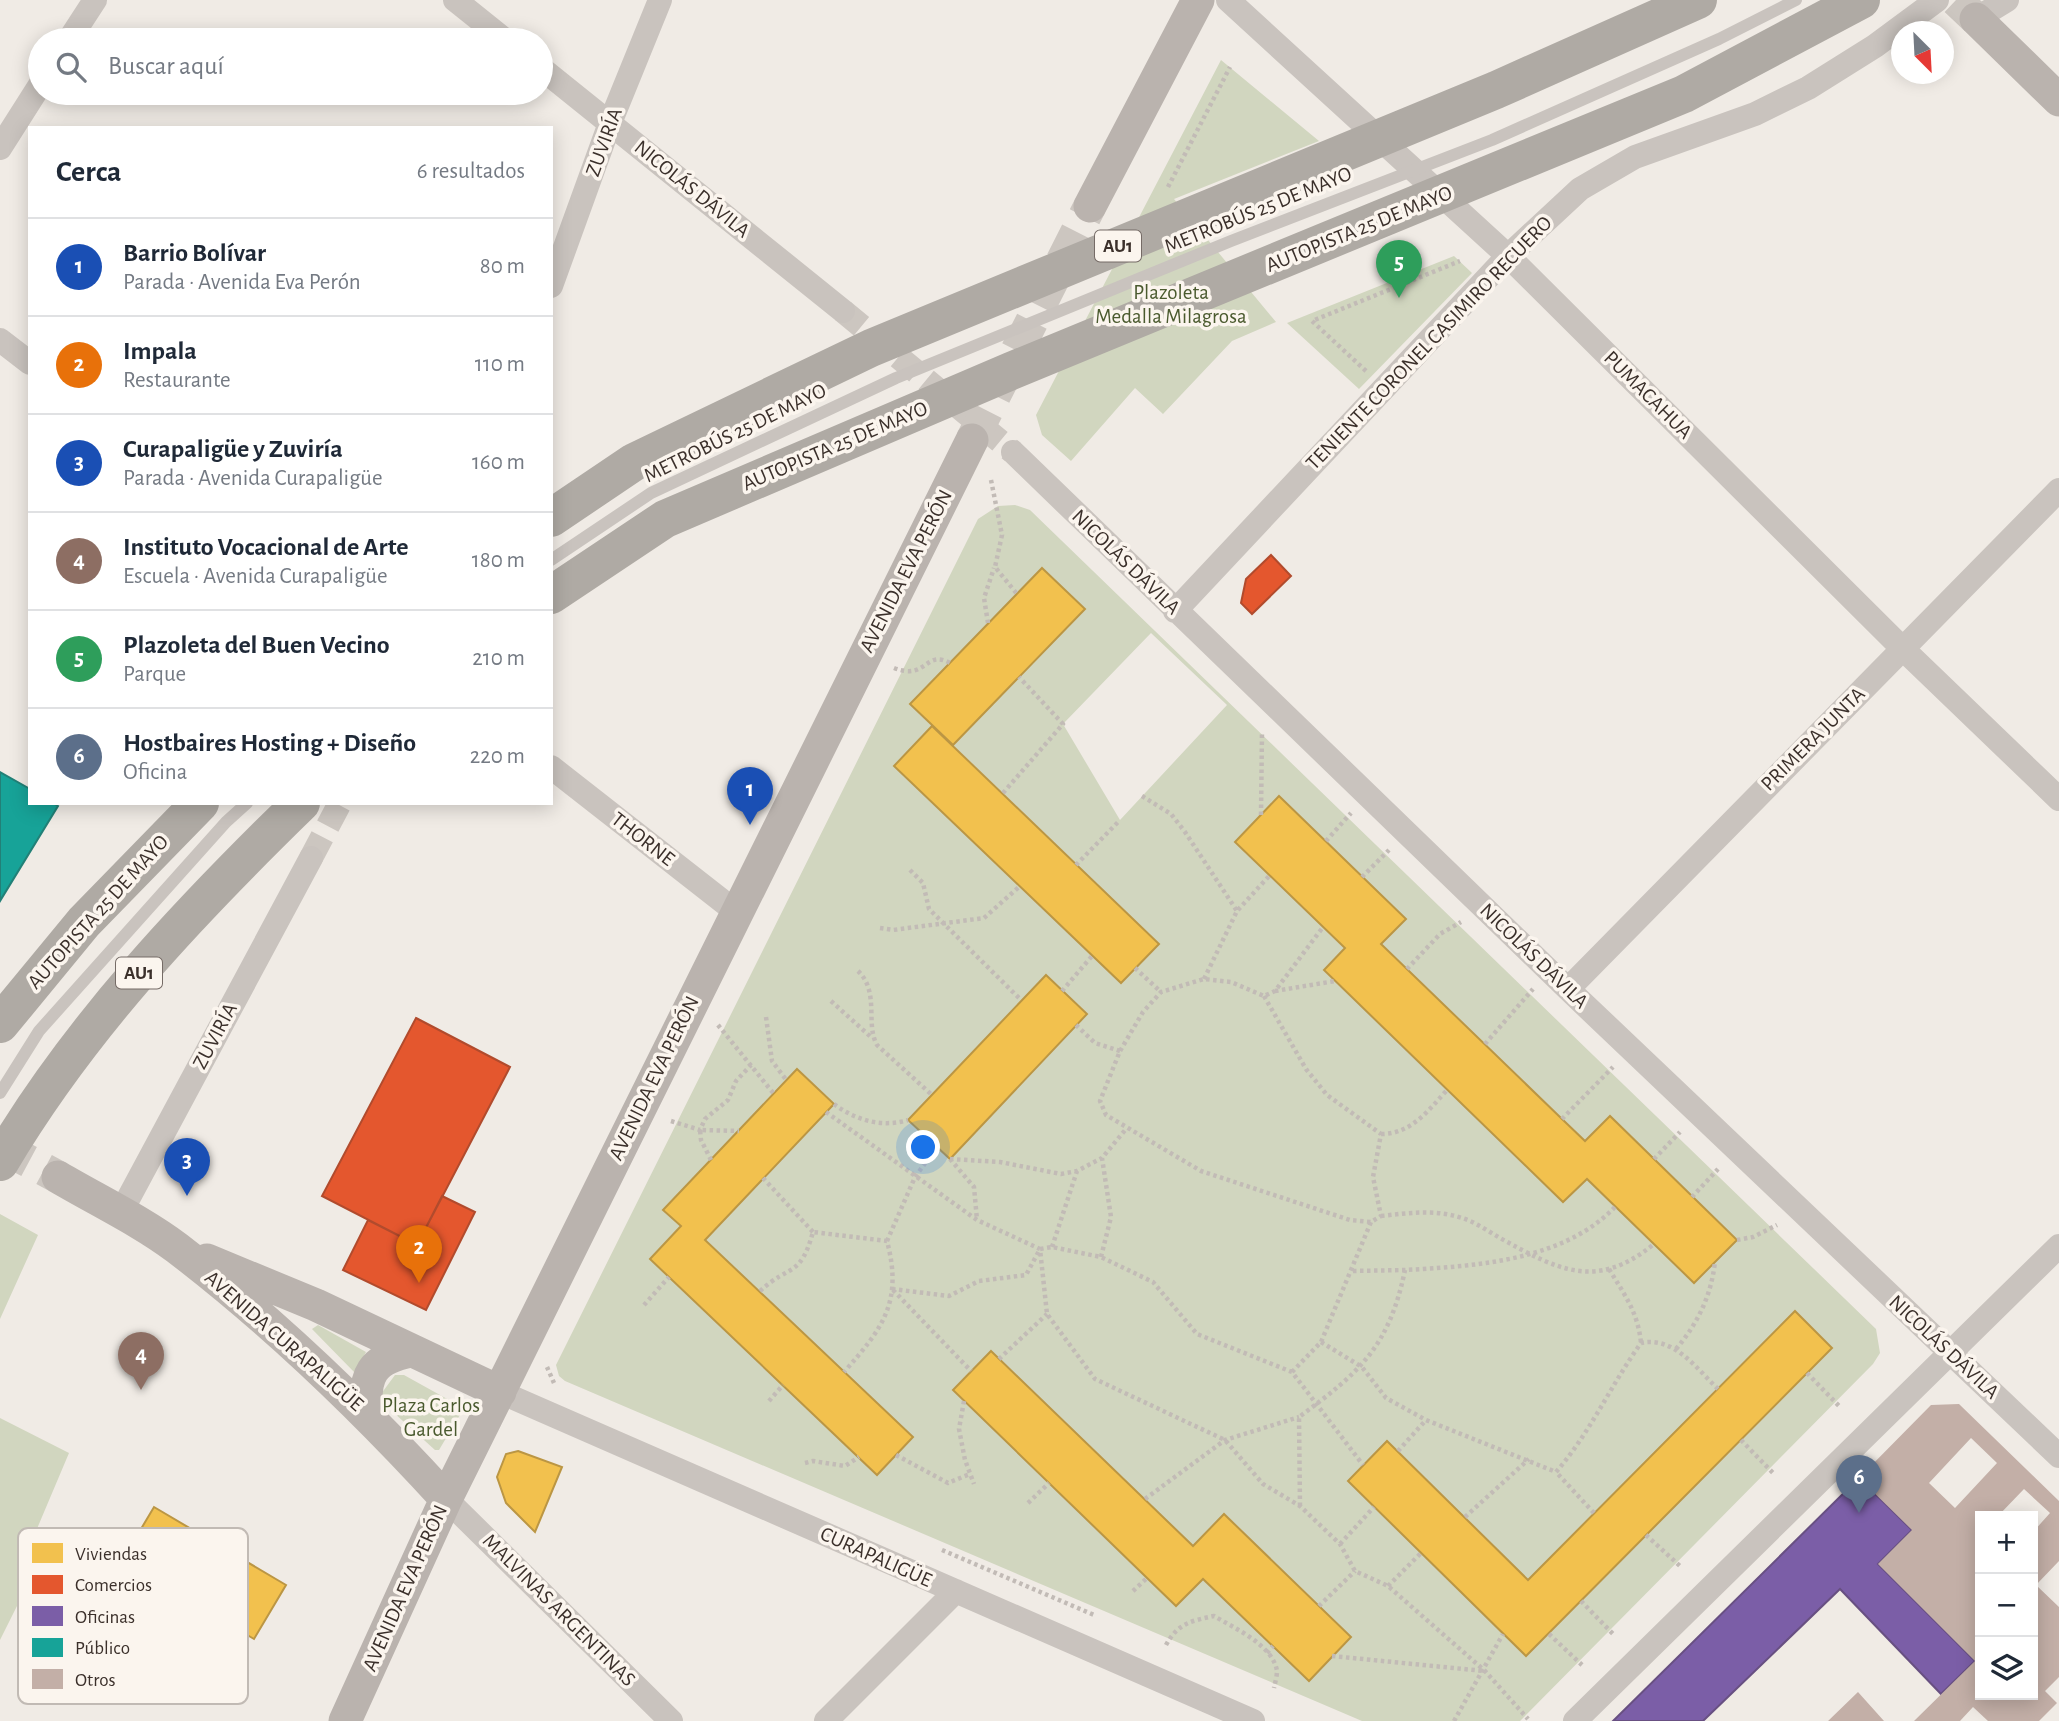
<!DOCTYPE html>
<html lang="es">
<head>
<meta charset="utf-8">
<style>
  body { margin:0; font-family:"Alegreya Sans",sans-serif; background:#f6f6f7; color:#1f2937 }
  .controls { position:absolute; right:21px; bottom:21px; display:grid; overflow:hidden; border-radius:0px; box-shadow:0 4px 18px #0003 }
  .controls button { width:63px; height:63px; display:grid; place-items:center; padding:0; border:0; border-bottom:2px solid #e0e1e3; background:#fff; color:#1f2937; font:35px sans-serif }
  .compass { position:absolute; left:1891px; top:21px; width:63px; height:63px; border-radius:50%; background:#fff; box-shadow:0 4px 18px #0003; rotate:156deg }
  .you { position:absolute; left:924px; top:1148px; width:24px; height:24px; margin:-18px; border:5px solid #fff; border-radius:50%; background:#1a73e8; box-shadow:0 0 0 10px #1a73e833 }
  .badge { display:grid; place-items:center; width:46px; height:46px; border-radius:50%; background:#111827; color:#fff; font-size:23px; font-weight:700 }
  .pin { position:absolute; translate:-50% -58px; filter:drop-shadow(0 2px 4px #0008) }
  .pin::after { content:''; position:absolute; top:37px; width:24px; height:21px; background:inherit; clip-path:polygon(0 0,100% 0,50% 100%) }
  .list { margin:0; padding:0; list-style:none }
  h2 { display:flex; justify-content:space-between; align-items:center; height:91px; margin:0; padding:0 28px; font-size:30px }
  h2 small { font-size:23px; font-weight:400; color:#747a83 }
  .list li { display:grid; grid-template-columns:46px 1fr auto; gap:21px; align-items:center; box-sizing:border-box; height:98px; padding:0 28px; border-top:2px solid #e0e1e3 }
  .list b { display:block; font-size:26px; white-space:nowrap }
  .list p { margin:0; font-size:23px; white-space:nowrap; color:#747a83 }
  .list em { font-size:23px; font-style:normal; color:#747a83 }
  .icon { flex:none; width:38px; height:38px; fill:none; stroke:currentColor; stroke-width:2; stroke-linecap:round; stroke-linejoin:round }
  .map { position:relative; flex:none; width:2059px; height:1721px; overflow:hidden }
  .search { position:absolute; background:#fff; box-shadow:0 4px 18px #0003; left:28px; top:28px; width:525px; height:77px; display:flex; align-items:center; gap:18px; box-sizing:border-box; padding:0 24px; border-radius:38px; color:#747a83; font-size:26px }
  .panel { position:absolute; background:#fff; box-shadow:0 4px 18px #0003; left:28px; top:126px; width:525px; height:679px; border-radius:0px }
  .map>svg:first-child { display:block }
  .green { fill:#d1d6bf; fill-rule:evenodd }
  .homes { fill:#f2c14e; stroke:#bb9644; stroke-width:2 }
  .shops { fill:#e4572e; stroke:#b14b2d; stroke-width:2 }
  .offices { fill:#7b5ea7; stroke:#685082; stroke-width:2 }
  .public { fill:#17a398; stroke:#228077; stroke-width:2 }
  .building { fill:#c3afa7; fill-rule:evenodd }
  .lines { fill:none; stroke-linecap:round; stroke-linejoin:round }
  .minor-tunnel { stroke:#ccc6c0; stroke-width:24; stroke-dasharray:24 12; stroke-linecap:butt }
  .secondary-tunnel { stroke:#ccc6c0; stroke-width:33; stroke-dasharray:33 17; stroke-linecap:butt }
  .path { stroke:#c2bbb6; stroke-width:4.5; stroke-dasharray:3.5 3.5; stroke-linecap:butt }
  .service { stroke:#c9c3be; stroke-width:12 }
  .minor { stroke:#c9c3be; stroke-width:24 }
  .secondary { stroke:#bab3ae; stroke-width:33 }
  .motorway { stroke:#afaaa4; stroke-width:38 }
  .service-bridge { stroke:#c9c3be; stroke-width:12 }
  .motorway-bridge { stroke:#afaaa4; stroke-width:38 }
  .labels { text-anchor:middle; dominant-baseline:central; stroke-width:7; stroke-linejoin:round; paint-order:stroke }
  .shield { fill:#fbf5ee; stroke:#756b66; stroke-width:2 }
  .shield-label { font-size:19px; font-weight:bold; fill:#3b302b }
  .street-label { font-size:21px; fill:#3b302b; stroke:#fbf5ee }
  .park-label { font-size:21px; fill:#4a5a2e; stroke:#fbf5ee }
  .key { fill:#fbf5ee; stroke:#c1bab4; stroke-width:2 }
  .key-label { font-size:19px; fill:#3b302b }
</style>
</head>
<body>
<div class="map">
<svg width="2059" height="1721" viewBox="0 0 2059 1721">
  <rect width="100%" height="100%" fill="#f0ebe5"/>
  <path class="green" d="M1221 60 1319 141 1174 199 1276 322 1232 341 1163 414 1135 388 1071 461 1042 435 1036 415Z
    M1454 256 1472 273 1359 389 1287 323Z
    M1015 505 1030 510 1876 1329 1880 1353 1873 1364 1520 1721H1362L565 1381 559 1376 556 1365 978 519 998 506ZM1042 568 1084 610 953 745 1159 944 1121 983 895 766 932 726 910 704ZM1151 633 1227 705 1120 820 1063 724ZM1279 797 1405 919 1381 944 1562 1119 1585 1141 1610 1117 1736 1239 1694 1283 1587 1179 1563 1202 1324 970 1345 948 1235 842ZM1046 976 950 1158H949L909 1120ZM797 1070 834 1104 705 1240 913 1437 878 1474 650 1259 681 1226 663 1210ZM1795 1311 1832 1348 1526 1656 1348 1481 1387 1441 1528 1580ZM954 1390 1193 1546 1225 1514 1351 1637 1309 1680 1203 1579 1176 1606Z
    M0 1214 38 1235 0 1319Z
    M318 1325 366 1352 355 1373 312 1329Z
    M395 1375H404L458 1405 461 1413 439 1450H435L383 1403 381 1394Z
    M0 1418 69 1453 28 1550V1584L0 1640Z"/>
  <path class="homes" d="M1042 568 1085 609 953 745 910 704Z
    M932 726 1159 944 1121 983 894 766Z
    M1279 796 1406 919 1381 944 1562 1119 1585 1141 1610 1116 1737 1240 1694 1283 1587 1179 1563 1202 1324 970 1345 948 1235 842Z
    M1046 975 1087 1014 950 1159 908 1120Z
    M797 1069 834 1104 705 1240 913 1437 877 1475 650 1259 681 1226 663 1210Z
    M1795 1311 1832 1348 1526 1656 1348 1481 1387 1441 1528 1580Z
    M991 1351 1193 1546 1224 1514 1351 1637 1309 1681 1203 1579 1176 1606 953 1390Z
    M518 1451 562 1467 535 1532 506 1503 497 1477 506 1454Z
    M154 1507 286 1585 254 1639 122 1561Z"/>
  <path class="shops" d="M1271 555 1291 576 1252 614 1241 603 1246 579Z
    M416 1018 510 1067 417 1245 322 1196Z
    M442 1196 475 1212 426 1310 343 1270 368 1220 417 1245Z"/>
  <path class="offices" d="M1859 1478 1912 1530 1878 1564 1975 1661 1941 1694 1840 1589 1703 1721H1613Z"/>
  <path class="public" d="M0 772 30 789V803H53L58 806 0 901Z"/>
  <path class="building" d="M1959 1404 2059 1501V1561L2036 1585 2059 1607V1677L2045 1691 2057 1703 2039 1721H1988L1973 1707 1960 1721H1914L1975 1661 1878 1564 1912 1530 1859 1478 1931 1405ZM1971 1438 1997 1463 1955 1508 1929 1483ZM2024 1489 2050 1513 2033 1532V1695H1980V1516H1998Z
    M1858 1692 1884 1721H1828Z"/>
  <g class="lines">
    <path class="minor-tunnel" d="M843 311 1013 452
      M311 858 340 803"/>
    <path class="secondary-tunnel" d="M1956 0 1976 19
      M972 440 1090 206
      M0 1146 58 1177"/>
    <path class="path" d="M1168 187 1230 67
      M1366 371 1312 321 1460 261
      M991 480 1002 535 995 567 1017 594
      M988 623 984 598 994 568
      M894 668C927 681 925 649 950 663
      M1003 793 1063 724 1019 677
      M1142 796 1171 814 1185 832 1237 911
      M1261 815 1262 731
      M1326 841 1351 813
      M1076 865 1120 820
      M910 870 923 883 929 909 1021 1000
      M1362 877 1389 850
      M880 928 893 930 984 918 1020 886
      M1135 968 1161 992
      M1407 969 1440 934 1461 922
      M858 971C880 992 865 1024 877 1045L932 1095
      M1204 979 1237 911 1270 875
      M1062 991 1092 956
      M1275 991 1335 981
      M1264 996 1306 1069 1327 1095 1381 1134 1373 1177 1381 1216 1371 1222 1350 1220 1201 1171 1106 1115 1100 1101 1120 1051 1143 1012 1161 992 1204 979 1231 982 1264 996 1275 991 1323 927
      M831 1001 872 1038
      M766 1017 772 1061 787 1081
      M718 1025 774 1094
      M1076 1025 1095 1043 1120 1051
      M1485 1044 1533 989
      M834 1104C855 1120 882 1128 908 1120
      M826 1112 977 1220 1040 1249 1047 1314 1095 1379 1225 1440 1263 1484 1300 1506 1322 1527 1340 1544 1355 1571 1388 1586 1485 1671 1528 1719
      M1562 1119 1613 1067
      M671 1121 700 1130 705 1119 728 1100 736 1081 751 1065
      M1381 1134C1411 1134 1428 1111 1447 1090
      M950 1159 1000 1162 1061 1174 1077 1171 1102 1158
      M950 1159 974 1187 977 1220
      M1654 1159 1680 1132
      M711 1160 701 1140 700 1130 739 1131
      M763 1178 813 1232
      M1692 1197 1718 1169
      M1381 1216C1409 1213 1434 1209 1462 1218 1475 1222 1488 1231 1500 1238 1558 1270 1596 1291 1654 1244
      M1737 1240 1753 1237 1777 1225
      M887 1241 915 1177 937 1147
      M1052 1247 1077 1171
      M1101 1257 1111 1217 1102 1158 1126 1129
      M1609 1269C1624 1294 1638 1312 1641 1343
      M1353 1271 1405 1270
      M892 1289 949 1296 979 1281 1026 1275 1040 1249 1052 1247 1101 1257 1153 1282 1197 1334 1292 1372 1363 1465
      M893 1290 971 1371
      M760 1291C791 1263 800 1278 813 1232L887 1241C903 1302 883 1328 844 1372
      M644 1305 669 1277
      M1321 1342 1362 1367 1386 1398 1426 1420 1556 1472
      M1676 1349C1698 1323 1711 1296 1715 1262
      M999 1359 1047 1314
      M547 1367 554 1383
      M1292 1372 1321 1342 1371 1222
      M1807 1373 1839 1406
      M769 1401 783 1385
      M964 1401 959 1429 965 1460 974 1484
      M1741 1440 1773 1473
      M1398 1451 1426 1420
      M896 1455 948 1483 970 1474
      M805 1463 813 1461 845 1466 859 1457
      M1145 1499 1225 1440 1299 1417
      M1028 1503 1049 1483
      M1300 1506 1299 1417C1360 1372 1389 1347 1405 1270 1476 1266 1563 1261 1615 1207
      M1594 1513 1556 1472C1590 1433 1611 1385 1641 1343 1674 1336 1696 1368 1718 1389
      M1465 1517 1529 1459
      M1646 1535 1680 1566
      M1340 1544 1374 1507
      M942 1550 1094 1615
      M1388 1586 1421 1553
      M1133 1591 1147 1578
      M1581 1601 1613 1634
      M1319 1606 1355 1571
      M1549 1634 1582 1665
      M1166 1645C1178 1623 1191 1621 1214 1616 1234 1628 1273 1645 1277 1671 1277 1676 1275 1683 1274 1688
      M1267 1653 1273 1646
      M1332 1656 1484 1671
      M1454 1721 1503 1634"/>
    <path class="service" d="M0 1093 39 1031 226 822 247 803"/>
    <path class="minor" d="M455 0 505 40
      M1228 0 1508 256 1903 649 2059 799
      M1976 19 2007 0
      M69 40 95 0
      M541 68 843 311
      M0 148 40 85
      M551 286 610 123 660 0
      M0 340 30 363
      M1013 452 1568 989 2059 1456
      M1175 611 1508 256 1580 189 1635 157 1755 114 1808 88 1875 46 1937 0
      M551 767 735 911
      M1568 989 2059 490
      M120 1214 311 858
      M500 1392 1253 1721
      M446 1499 671 1721
      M826 1721 956 1591
      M1575 1721 2059 1246"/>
    <path class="secondary" d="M1976 19 2059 100
      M1090 206 1198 0
      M58 1177C97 1200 141 1221 177 1248 275 1323 363 1408 446 1499
      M207 1260 316 1305 500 1392
      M367 1413C363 1375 372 1359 410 1351
      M345 1721 446 1499 972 440"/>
    <path class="motorway" d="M0 1024 84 922 200 803"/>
    <path class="service-bridge" d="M551 560 651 493 896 378 1231 241 1492 140 1719 39 1796 0"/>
    <path class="motorway-bridge" d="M551 518 634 462 871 348 1496 90 1698 0
      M551 595 665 519 1011 371 1684 94 1861 0
      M0 1162C80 1027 189 912 301 803"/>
  </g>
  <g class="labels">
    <g class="shield">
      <rect x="1095" y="230.5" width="46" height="31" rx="5"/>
      <rect x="116" y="957.5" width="46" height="31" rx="5"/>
    </g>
    <g class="shield-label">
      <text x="1118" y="246">AU1</text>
      <text x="139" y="973">AU1</text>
    </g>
    <g class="street-label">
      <text transform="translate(604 142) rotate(-70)">ZUVIRÍA</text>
      <text transform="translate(692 189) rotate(39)">NICOLÁS DÁVILA</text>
      <text transform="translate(1258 210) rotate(-22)">METROBÚS 25 DE MAYO</text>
      <text transform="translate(1359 229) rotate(-22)">AUTOPISTA 25 DE MAYO</text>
      <text transform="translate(1429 343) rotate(-46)">TENIENTE CORONEL CASIMIRO RECUERO</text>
      <text transform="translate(1648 395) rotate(45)">PUMACAHUA</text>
      <text transform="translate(735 433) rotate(-26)">METROBÚS 25 DE MAYO</text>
      <text transform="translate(835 446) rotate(-23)">AUTOPISTA 25 DE MAYO</text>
      <text transform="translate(1126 562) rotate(44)">NICOLÁS DÁVILA</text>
      <text transform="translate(906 571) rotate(-63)">AVENIDA EVA PERÓN</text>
      <text transform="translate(1813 739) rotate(-45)">PRIMERA JUNTA</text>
      <text transform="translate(643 839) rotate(38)">THORNE</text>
      <text transform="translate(98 912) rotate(-48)">AUTOPISTA 25 DE MAYO</text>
      <text transform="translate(1534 956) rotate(44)">NICOLÁS DÁVILA</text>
      <text transform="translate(215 1036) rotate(-62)">ZUVIRÍA</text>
      <text transform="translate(654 1078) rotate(-64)">AVENIDA EVA PERÓN</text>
      <text transform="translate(284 1341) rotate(41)">AVENIDA CURAPALIGÜE</text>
      <text transform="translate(1944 1347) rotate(43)">NICOLÁS DÁVILA</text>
      <text transform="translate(876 1557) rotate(24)">CURAPALIGÜE</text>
      <text transform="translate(405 1588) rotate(-66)">AVENIDA EVA PERÓN</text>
      <text transform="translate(559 1610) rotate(45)">MALVINAS ARGENTINAS</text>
    </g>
    <g class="park-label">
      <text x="1171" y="292">Plazoleta<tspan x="1171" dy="24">Medalla Milagrosa</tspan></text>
      <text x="431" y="1405">Plaza Carlos<tspan x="431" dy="24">Gardel</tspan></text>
    </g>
  </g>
  <rect x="18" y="1528" width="230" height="176" rx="10" class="key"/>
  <rect x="32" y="1543" width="31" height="20" fill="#f2c14e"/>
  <rect x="32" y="1575" width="31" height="19" fill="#e4572e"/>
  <rect x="32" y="1606" width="31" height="20" fill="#7b5ea7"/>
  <rect x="32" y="1638" width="31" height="19" fill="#17a398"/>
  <rect x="32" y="1669" width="31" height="20" fill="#c3afa7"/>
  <g class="key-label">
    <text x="75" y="1560">Viviendas</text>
    <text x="75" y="1591">Comercios</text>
    <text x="75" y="1623">Oficinas</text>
    <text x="75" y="1654">Público</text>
    <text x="75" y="1686">Otros</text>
  </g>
</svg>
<div class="controls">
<button>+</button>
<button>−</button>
<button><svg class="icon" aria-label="layers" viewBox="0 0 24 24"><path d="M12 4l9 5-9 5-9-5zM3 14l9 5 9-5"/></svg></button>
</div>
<svg class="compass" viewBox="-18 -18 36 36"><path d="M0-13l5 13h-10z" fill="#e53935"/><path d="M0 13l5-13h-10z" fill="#747a83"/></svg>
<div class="you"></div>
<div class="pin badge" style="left:750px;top:825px;background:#1a4fb4">1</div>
<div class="pin badge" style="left:419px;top:1283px;background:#e8710a">2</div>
<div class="pin badge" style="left:187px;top:1196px;background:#1a4fb4">3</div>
<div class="pin badge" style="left:141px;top:1390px;background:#8d6e63">4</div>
<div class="pin badge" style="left:1399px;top:298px;background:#2e9e5b">5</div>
<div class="pin badge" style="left:1859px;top:1513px;background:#5c6f8a">6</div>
<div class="search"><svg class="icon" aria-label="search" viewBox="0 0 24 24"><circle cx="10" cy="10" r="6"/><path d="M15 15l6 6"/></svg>Buscar aquí</div>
<section class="panel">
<h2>Cerca<small>6 resultados</small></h2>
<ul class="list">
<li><span class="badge" style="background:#1a4fb4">1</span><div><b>Barrio Bolívar</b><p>Parada · Avenida Eva Perón</p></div><em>80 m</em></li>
<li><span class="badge" style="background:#e8710a">2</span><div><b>Impala</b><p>Restaurante</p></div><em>110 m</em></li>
<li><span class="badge" style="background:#1a4fb4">3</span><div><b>Curapaligüe y Zuviría</b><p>Parada · Avenida Curapaligüe</p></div><em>160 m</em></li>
<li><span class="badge" style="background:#8d6e63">4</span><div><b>Instituto Vocacional de Arte</b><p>Escuela · Avenida Curapaligüe</p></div><em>180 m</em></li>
<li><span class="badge" style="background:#2e9e5b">5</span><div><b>Plazoleta del Buen Vecino</b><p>Parque</p></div><em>210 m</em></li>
<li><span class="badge" style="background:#5c6f8a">6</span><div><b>Hostbaires Hosting + Diseño</b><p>Oficina</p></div><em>220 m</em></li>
</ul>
</section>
</div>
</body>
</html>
